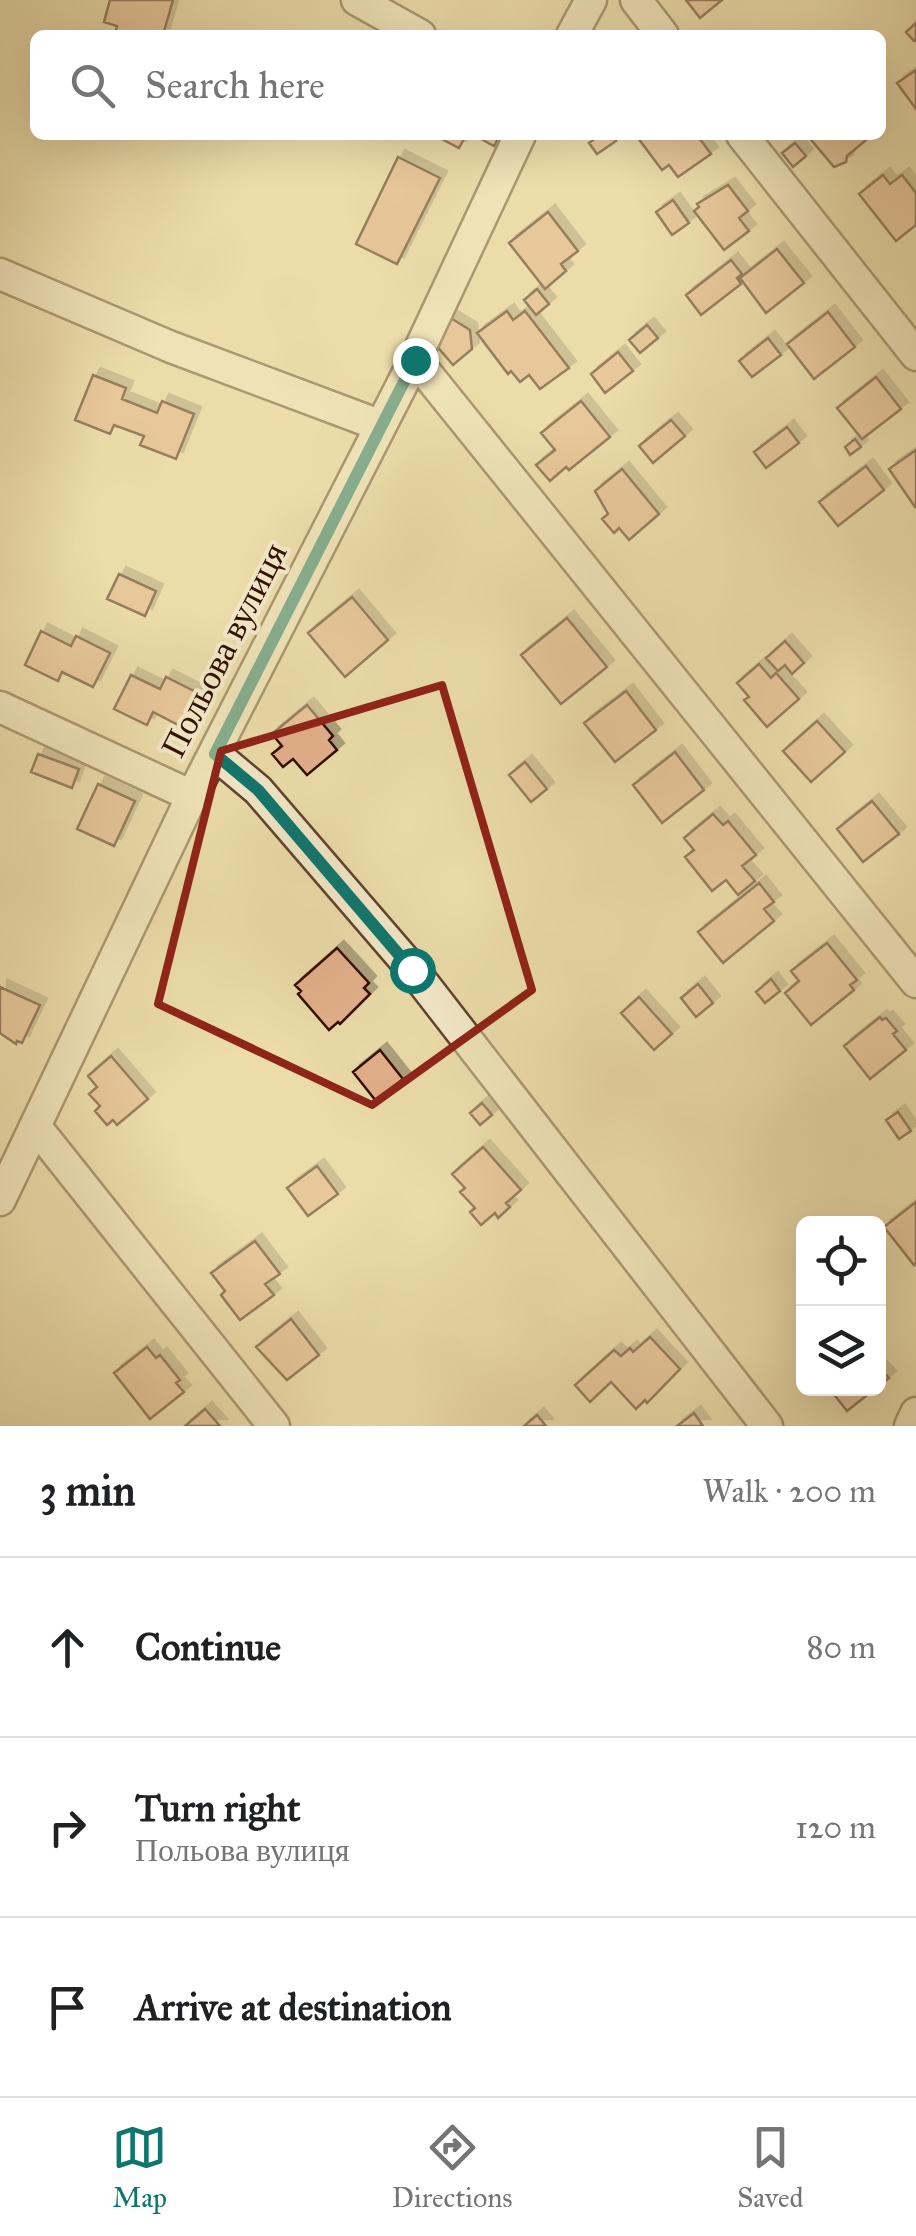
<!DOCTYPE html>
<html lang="en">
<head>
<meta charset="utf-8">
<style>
  body { margin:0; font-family:"IM FELL Great Primer",serif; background:#f6f6f6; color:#202124 }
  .controls { position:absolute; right:30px; bottom:30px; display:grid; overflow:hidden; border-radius:15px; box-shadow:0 10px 40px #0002 }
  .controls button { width:90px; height:90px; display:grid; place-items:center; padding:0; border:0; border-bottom:2px solid #e0e0e0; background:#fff; color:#202124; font:50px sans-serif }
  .stop { position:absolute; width:30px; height:30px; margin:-22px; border:8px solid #0f766e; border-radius:50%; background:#fff }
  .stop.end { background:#0f766e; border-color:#fff; box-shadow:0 2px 10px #0008 }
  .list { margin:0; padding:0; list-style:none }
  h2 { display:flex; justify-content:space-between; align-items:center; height:130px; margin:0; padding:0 40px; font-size:42px }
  h2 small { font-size:32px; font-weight:400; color:#757577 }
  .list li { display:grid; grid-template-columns:65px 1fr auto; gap:30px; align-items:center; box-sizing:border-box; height:180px; padding:0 40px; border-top:2px solid #e0e0e0 }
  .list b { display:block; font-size:38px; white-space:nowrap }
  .list p { margin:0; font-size:32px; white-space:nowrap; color:#757577 }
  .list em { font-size:32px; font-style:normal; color:#757577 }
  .icon { flex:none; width:55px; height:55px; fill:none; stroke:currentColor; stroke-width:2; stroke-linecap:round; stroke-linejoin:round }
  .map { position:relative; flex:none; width:916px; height:1426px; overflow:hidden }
  .search { position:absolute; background:#fff; box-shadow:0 10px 40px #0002; left:30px; right:30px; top:30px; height:110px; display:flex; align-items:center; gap:25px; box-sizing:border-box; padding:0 35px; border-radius:15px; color:#757577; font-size:38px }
  .sheet { height:670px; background:#fff }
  nav { display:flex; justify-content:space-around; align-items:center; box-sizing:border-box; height:140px; border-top:2px solid #e0e0e0; background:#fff; font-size:28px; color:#757577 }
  nav a { display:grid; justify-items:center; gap:5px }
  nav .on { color:#0f766e }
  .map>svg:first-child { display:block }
  .building { fill:#e2b08b; stroke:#311002; stroke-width:2.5; filter:url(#shadow) }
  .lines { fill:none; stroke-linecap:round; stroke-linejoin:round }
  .minor-casing { stroke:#60432c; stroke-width:35 }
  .minor { stroke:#f2e8c8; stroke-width:30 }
  .route { stroke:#0f766e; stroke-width:12 }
  .marked { fill:none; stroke:#8f2418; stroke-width:8; stroke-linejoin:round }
  .labels { text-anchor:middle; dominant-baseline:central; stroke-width:8; stroke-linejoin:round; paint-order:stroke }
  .street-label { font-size:35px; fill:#311002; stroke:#f2e8c8 }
</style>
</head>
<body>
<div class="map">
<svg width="916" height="1426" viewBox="0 0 916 1426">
  <defs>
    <filter id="shadow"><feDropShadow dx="7" dy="-7" stdDeviation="0" flood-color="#0004"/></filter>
  </defs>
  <rect width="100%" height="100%" fill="#ebdcaa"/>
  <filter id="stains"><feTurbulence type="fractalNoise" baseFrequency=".002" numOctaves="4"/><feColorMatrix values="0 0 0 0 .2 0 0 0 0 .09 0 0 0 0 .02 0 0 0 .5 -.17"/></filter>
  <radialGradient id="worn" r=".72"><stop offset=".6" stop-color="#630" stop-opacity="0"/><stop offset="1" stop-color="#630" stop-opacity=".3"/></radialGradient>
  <path class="building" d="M110 0H173L163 35 115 34 117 26 104 22Z
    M686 0H722L700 18Z
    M916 23V40L914 41 906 32Z
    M916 70V109L897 83Z
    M434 135H466L459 148Z
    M485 135H500L494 146 483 140Z
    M600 135H612L616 141 597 154 589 143Z
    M641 135H697L711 154 678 177 669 165 662 170 638 138Z
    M807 135H872L847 156 846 162 834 167Z
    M795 143 806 156 793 167 782 153Z
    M398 157 440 178 397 264 356 244Z
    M883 175 890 184 902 175 916 193V225L896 241 859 194Z
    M728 185 748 211 739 218 749 231 724 250 694 211 699 207 697 204Z
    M673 200 689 223 672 235 656 212Z
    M548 212 578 251 561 264 566 271 545 289 509 243Z
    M777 249 804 283 766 313 740 278Z
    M731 260 742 274 737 278 741 284 701 315 686 295Z
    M537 289 549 304 536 315 524 300Z
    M507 311 513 320 525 311 569 368 540 389 529 375 520 382 511 371 508 374 477 333Z
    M828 312 855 347 814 379 787 344Z
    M449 317 470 330 472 349 453 365 435 344Z
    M647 325 658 338 640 353 629 340Z
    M768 338 781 355 752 377 739 361Z
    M618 352 633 371 605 393 591 374Z
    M93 375 126 388 122 399 157 413 162 401 194 414 176 459 140 445 144 436 114 425 110 434 75 420Z
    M876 377 901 409 862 439 837 408Z
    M581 401 610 437 569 470 566 467 550 481 536 465 555 450 541 433Z
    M671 420 685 436 653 463 639 446Z
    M787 427 799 443 766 468 754 452Z
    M855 439 861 447 850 455 845 447Z
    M916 450V506L915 507 889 469Z
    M866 466 884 490 838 526 819 502Z
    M622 469 659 514 629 540 619 528 614 533 602 519 608 514 595 491Z
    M119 574 156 591 145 616 107 599Z
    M352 597 388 640 345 677 308 633Z
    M567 618 607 667 561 704 521 655Z
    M41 631 71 646 76 636 110 653 93 687 62 672 58 681 25 665Z
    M785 641 804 663 792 674 785 665 778 671 766 658Z
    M759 664 771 678 776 673 799 699 767 727 744 700 749 697 737 683Z
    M131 675 160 689 166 677 198 693 182 727 153 712 147 725 114 709Z
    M626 691 656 730 615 762 584 723Z
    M307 705 333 736 329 740 337 750 307 775 293 759 283 767 272 754 282 746 272 734Z
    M817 721 845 752 811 782 783 751Z
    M675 752 704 790 662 823 633 785Z
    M38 754 79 769 72 788 31 772Z
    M525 762 547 789 531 802 509 775Z
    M98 784 135 801 114 846 77 829Z
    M872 801 899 834 863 862 837 829Z
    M713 814 723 825 728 821 756 855 742 866 755 881 738 895 726 880 712 891 685 857 694 850 684 838Z
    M759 883 774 902 764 909 774 921 723 963 698 932Z
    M827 943 857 980 850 985 854 990 811 1025 785 993 799 981 791 971Z
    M337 948 369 983 364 988 370 994 340 1024 338 1022 329 1030 298 994 301 991 295 985Z
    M771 979 780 991 765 1003 756 992Z
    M698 984 713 1003 696 1017 681 998Z
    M0 987 40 1005 22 1043 17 1041 16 1044 0 1033Z
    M639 997 672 1034 654 1050 621 1013Z
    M880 1017 882 1020 886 1018 897 1031 893 1034 906 1050 870 1079 844 1046Z
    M380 1050 403 1079 376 1101 353 1072Z
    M111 1056 148 1099 117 1125 113 1120 107 1125 95 1111 100 1106 89 1094 97 1087 88 1076Z
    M482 1103 492 1115 480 1125 470 1113Z
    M898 1112 911 1131 899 1139 886 1120Z
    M483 1147 521 1190 506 1203 510 1207 498 1218 495 1213 481 1225 470 1212 475 1208 460 1192 465 1188 452 1174Z
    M317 1166 338 1194 308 1216 287 1188Z
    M916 1202V1263L914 1265 884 1227Z
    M255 1241 280 1274 265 1284 274 1295 240 1320 221 1295 225 1291 211 1273Z
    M291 1319 319 1355 287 1380 256 1347Z
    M650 1337 680 1369 647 1403 645 1400 636 1409 611 1382 590 1402 575 1385 614 1350 621 1356 630 1348 633 1352Z
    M147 1347 156 1358 160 1355 180 1380 176 1383 184 1392 150 1419 114 1373Z
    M878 1366 889 1378 878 1386Z
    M829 1388H876L847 1411Z
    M205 1409 220 1426H185Z
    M694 1413 703 1426H677Z
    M537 1415 546 1426H524Z"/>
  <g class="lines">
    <defs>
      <path id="minor" d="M357 0 420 35
        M636 0 663 35
        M572 35 591 0
        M742 135 916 355
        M0 274 171 347 379 425
        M415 359 916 982
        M0 707 192 796
        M215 754 258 790 413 970 767 1426
        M36 1127 274 1426
        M0 1200 192 796 415 359 520 135
        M910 1426 916 1413"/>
    </defs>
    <use href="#minor" class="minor-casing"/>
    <use href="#minor" class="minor"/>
  </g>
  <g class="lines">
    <path class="route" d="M412 970 258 790 215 754 415 360"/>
  </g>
  <path d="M0 0H916V1426H0ZM442 685 532 990 372 1105 158 1004 221 751Z" fill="#ebdcaa" fill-opacity=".55" fill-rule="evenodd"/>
  <path class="marked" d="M442 685 532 990 372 1105 158 1004 221 751Z"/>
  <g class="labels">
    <g class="street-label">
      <text transform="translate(224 650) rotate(-63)">Польова вулиця</text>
    </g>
  </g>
  <rect width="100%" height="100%" filter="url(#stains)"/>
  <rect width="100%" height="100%" fill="url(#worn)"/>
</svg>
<div class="controls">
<button><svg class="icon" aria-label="locate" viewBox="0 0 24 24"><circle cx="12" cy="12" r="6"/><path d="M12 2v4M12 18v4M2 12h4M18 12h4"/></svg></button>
<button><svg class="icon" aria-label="layers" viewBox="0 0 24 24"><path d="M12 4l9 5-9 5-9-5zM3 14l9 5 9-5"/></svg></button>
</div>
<div class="stop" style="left:412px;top:970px"></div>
<div class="stop end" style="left:415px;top:360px"></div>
<div class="search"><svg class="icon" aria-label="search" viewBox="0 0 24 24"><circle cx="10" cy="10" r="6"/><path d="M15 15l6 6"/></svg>Search here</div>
</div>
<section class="sheet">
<h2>3 min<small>Walk · 200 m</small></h2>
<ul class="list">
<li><svg class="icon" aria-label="ahead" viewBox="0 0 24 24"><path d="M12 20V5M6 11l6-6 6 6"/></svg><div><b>Continue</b></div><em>80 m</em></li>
<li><svg class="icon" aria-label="right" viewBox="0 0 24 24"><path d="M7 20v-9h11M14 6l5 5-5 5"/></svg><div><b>Turn right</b><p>Польова вулиця</p></div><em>120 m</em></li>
<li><svg class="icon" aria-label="arrive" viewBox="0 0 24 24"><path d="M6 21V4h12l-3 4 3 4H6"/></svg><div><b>Arrive at destination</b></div></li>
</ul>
</section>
<nav>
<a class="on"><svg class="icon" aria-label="map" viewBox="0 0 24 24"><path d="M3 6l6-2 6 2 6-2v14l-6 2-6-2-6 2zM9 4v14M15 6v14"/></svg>Map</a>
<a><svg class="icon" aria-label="directions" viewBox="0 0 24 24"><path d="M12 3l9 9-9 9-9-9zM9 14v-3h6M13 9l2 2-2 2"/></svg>Directions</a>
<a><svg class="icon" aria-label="saved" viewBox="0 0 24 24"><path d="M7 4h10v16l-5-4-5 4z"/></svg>Saved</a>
</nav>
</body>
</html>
